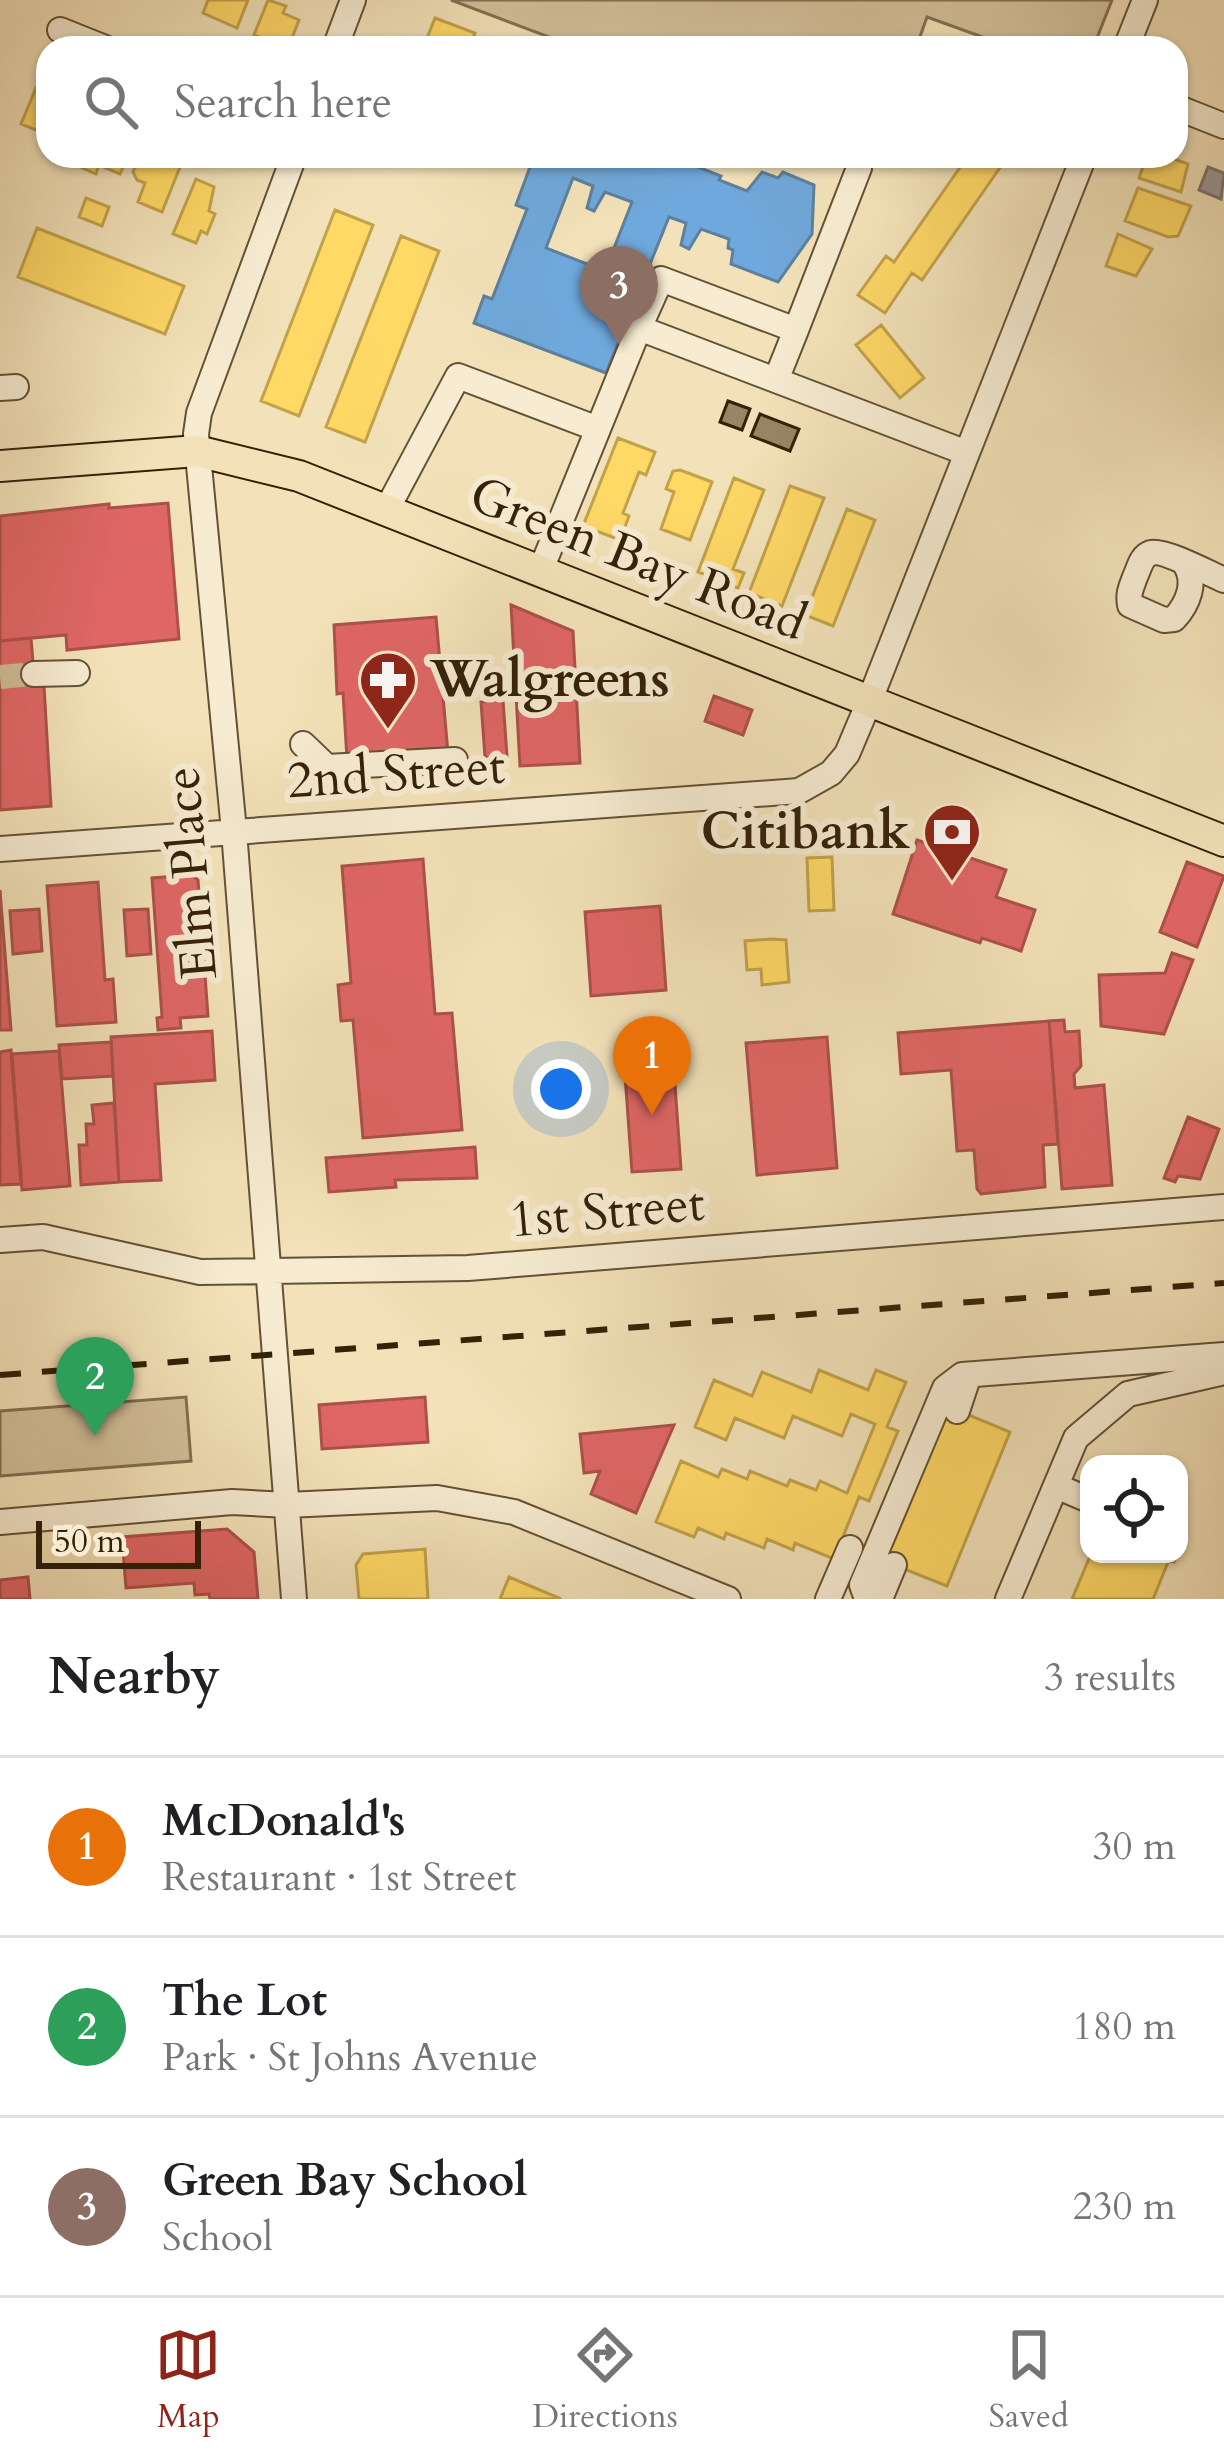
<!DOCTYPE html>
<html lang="en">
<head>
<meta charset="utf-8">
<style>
  body { margin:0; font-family:Cardo,serif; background:#f2f2f2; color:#202124 }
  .controls { position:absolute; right:36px; bottom:36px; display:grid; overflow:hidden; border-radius:24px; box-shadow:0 3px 9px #0004 }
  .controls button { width:108px; height:108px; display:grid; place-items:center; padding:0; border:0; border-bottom:3px solid #e0e0e0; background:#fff; color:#202124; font:60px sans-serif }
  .scale { position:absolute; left:36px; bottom:30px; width:165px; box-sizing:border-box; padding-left:12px; border:6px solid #342107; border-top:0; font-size:33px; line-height:42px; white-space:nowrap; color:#342107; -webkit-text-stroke:9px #f7ecd2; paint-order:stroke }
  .you { position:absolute; left:561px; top:1089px; width:42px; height:42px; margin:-30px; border:9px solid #fff; border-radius:50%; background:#1a73e8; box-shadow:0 0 0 18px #1a73e833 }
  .badge { display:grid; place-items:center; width:78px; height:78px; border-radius:50%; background:#8f2418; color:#fff; font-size:39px; font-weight:700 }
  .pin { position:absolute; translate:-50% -99px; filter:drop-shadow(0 3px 6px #0008) }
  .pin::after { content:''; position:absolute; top:63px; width:42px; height:36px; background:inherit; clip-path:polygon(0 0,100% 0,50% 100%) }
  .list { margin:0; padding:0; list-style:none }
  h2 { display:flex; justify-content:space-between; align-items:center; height:156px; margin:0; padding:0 48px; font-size:51px }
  h2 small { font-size:39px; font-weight:400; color:#757577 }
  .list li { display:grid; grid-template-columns:78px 1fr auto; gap:36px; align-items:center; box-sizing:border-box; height:180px; padding:0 48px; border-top:3px solid #e0e0e0 }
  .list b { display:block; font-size:45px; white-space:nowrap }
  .list p { margin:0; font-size:39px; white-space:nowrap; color:#757577 }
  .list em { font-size:39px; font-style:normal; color:#757577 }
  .icon { flex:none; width:66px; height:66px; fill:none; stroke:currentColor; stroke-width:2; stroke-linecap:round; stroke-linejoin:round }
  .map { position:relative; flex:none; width:1224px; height:1599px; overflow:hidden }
  .search { position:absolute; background:#fff; box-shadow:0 3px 9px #0004; left:36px; right:36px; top:36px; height:132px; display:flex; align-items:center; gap:30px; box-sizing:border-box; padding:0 42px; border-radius:36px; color:#757577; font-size:45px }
  .sheet { height:696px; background:#fff }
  nav { display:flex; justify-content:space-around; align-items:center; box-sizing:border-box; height:168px; border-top:3px solid #e0e0e0; background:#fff; font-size:33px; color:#757577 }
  nav a { display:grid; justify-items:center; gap:6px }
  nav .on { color:#8f2418 }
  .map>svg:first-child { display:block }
  .green { fill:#d3c19b; stroke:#847151; stroke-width:3 }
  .homes { fill:#ffd966; stroke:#c2a24a; stroke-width:3 }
  .shops { fill:#e06666; stroke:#ac514a; stroke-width:3 }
  .schools { fill:#6fa8dc; stroke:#5d809c; stroke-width:3; fill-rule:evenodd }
  .industry { fill:#999; stroke:#7b756d; stroke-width:3 }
  .building { fill:#978564; stroke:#342107; stroke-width:3 }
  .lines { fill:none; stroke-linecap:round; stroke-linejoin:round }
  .minor-tunnel { stroke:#cdbb95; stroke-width:24; stroke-dasharray:24 12; stroke-linecap:butt }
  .minor-casing { stroke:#645134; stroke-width:28 }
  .major-casing { stroke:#342107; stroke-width:34 }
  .minor { stroke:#f7ecd2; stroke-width:24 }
  .major { stroke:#f3e2b9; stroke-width:30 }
  .rail { stroke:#342107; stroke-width:6; stroke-dasharray:21 21; stroke-linecap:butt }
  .labels { text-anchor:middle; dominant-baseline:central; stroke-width:12; stroke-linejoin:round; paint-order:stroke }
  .street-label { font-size:51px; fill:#342107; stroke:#f7ecd2 }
  .poi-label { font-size:51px; font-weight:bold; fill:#342107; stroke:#f7ecd2; text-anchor:start }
</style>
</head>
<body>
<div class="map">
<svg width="1224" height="1599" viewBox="0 0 1224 1599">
  <rect width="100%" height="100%" fill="#f3e2b9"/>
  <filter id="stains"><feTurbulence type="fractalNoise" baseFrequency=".00167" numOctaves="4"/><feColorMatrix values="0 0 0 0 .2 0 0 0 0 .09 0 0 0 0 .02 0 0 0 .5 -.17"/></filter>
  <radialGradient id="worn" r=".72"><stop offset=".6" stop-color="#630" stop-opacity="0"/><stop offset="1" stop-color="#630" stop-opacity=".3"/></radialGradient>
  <path class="green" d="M451 0H1112L1093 48H1013L927 17 916 48H578Z
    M186 1397 191 1461 0 1476V1411Z"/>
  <path class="homes" d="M208 0H248L237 28 203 13Z
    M268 0 286 6 283 13 299 20 288 48 254 35Z
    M435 18 475 33 469 48 424 46Z
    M36 88 48 93V135L21 124Z
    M73 156H128L120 174 99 165 96 174 71 163Z
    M140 156H157L180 167 162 212 138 202 145 183 137 180 133 172Z
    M968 156H1008L922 280 912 273 885 313 858 295 886 256 894 262Z
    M1147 156H1166L1188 164 1181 192 1139 178Z
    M196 179 214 187 209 211 215 214 207 234 201 231 196 243 173 234Z
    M1138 188 1191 206 1178 236 1168 237 1125 221Z
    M86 198 109 207 102 226 79 217Z
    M335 210 373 225 299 416 261 401Z
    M37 228 184 286 165 334 18 277Z
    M1118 234 1152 249 1136 276 1106 266Z
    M401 236 439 251 365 442 326 427Z
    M881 325 924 378 900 398 856 345Z
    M618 438 655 452 646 475 639 472 623 513 629 516 620 540 583 526Z
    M680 470 712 482 690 540 661 529 674 492 666 489 673 471Z
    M734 478 764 490 733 569 744 573 738 588 698 572Z
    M790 486 824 498 782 606 749 593Z
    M847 509 875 520 833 626 805 615Z
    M832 857 834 910 809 911 807 858Z
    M771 939 786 940 789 982 762 985 761 969 747 970 745 941Z
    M819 1370 868 1390 876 1370 906 1382 887 1427 898 1431 869 1501 859 1497 834 1559 795 1543 793 1550 767 1539 764 1548 726 1533 724 1539 698 1528 694 1537 656 1522 681 1461 718 1477 722 1469 747 1479 750 1471 787 1486 790 1480 816 1490 820 1481 847 1493 875 1424 851 1414 842 1436 793 1416 784 1438 735 1418 726 1440 695 1427 714 1380 752 1396 762 1372 811 1392Z
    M947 1406 1010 1432 947 1586 884 1561Z
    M425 1549 428 1599H359L356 1565 363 1554Z
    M1091 1554H1178L1174 1562 1169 1560 1153 1599H1072Z
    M509 1577 561 1599H500Z"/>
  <path class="shops" d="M168 503 179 639 67 650 66 635 0 641V516L109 504V508Z
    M511 605 573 631 580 763 520 766Z
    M436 617 448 753 347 759 343 693 337 694 334 625Z
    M31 638 35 686H44L51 806 0 810V641Z
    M714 696 752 710 743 735 705 721Z
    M503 700 507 756 485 757 481 702Z
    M917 840 1006 870 996 897 1035 910 1021 951 982 938 980 943 893 914Z
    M423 859 435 1014 452 1013 462 1130 363 1138 353 1020 341 1021 338 985 351 983 342 866Z
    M1187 862 1224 876 1197 947 1160 932Z
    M192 875 198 880 208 1016 180 1018 181 1028 158 1030 157 1018 162 1017 152 878Z
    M98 882 105 980 113 979 116 1022 57 1026 47 886Z
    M0 890 11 1030H0Z
    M660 906 666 990 591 996 585 912Z
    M39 909 42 951 13 954 10 911Z
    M148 909 151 954 127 956 124 910Z
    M1172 953 1193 960 1164 1034 1101 1026 1099 975 1165 973Z
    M1064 1020 1065 1032 1079 1031 1081 1066 1074 1074 1075 1088 1104 1085 1112 1185 1062 1189 1049 1021Z
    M1049 1021 1058 1144 1043 1145 1045 1187 981 1194 977 1189 974 1150 957 1151 951 1070 901 1074 898 1033Z
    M212 1031 215 1080 155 1084 161 1180 119 1182 111 1037Z
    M827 1037 837 1168 757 1175 746 1043Z
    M111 1042 113 1076 62 1079 59 1045Z
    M11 1050 21 1184 0 1185V1052Z
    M59 1051 70 1186 22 1190 12 1054Z
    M673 1057 681 1169 632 1172 624 1061Z
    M114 1103 119 1182 81 1185 79 1145H87L86 1124H94L92 1105Z
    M1188 1117 1219 1129 1200 1179 1178 1176 1175 1182 1164 1178Z
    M475 1147 477 1178 395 1180 396 1187 329 1192 326 1158Z
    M425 1397 428 1442 322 1449 319 1405Z
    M674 1425 636 1513 591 1494 600 1471 584 1473 580 1434Z
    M227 1529 254 1552 258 1599H210L209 1594 195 1595 194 1583 126 1588 122 1537Z
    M28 1577 30 1599H0V1580Z"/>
  <path class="schools" d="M534 156H670L721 176 719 180 747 191 762 172 778 178 783 172 814 185 812 234 778 282 731 264 733 250 728 248 729 239 701 229 689 249 681 245 686 223 669 217 606 373 474 323 484 296 492 299 527 209 516 205ZM573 178 593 186 587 208 594 211 605 192 632 202 605 271 546 248Z"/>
  <path class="industry" d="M1208 167 1224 173 1221 199 1199 190Z"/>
  <path class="building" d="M728 401 750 409 742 430 720 422Z
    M760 414 799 429 790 451 751 436Z"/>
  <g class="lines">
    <path class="minor-tunnel" d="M0 677 34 674"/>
    <defs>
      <path id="minor" d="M60 30 105 48
        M335 48 353 0
        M1126 48 1145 0
        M1176 107 1224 126
        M639 328 661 279 796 330 776 380
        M796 330 859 168
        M0 388 16 387
        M386 511 458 376 598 429
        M1185 564C1197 582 1188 604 1174 619L1164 620 1130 605C1128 593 1131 588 1135 577 1139 569 1141 556 1151 553 1163 549 1210 574 1224 580
        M540 572 639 328 967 453
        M34 674 77 673
        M303 744 327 767 455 760
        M0 849 799 791 831 773 847 754 869 702 1084 156
        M0 1240 43 1237 200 1272 468 1268 1224 1207
        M957 1411 969 1375
        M1056 1486 1089 1500
        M0 1522 232 1502 287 1505 437 1498 514 1512 728 1599
        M294 1599 234 831 196 434 199 413 294 156
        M828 1599 850 1548
        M867 1599 862 1585 945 1388 962 1375 1224 1355
        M880 1599 894 1565
        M1008 1599 1076 1438 1128 1394 1220 1373"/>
      <path id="major" d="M0 466 197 451 299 476 1224 841"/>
    </defs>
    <use href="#minor" class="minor-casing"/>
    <use href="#major" class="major-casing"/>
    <use href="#minor" class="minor"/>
    <use href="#major" class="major"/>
    <path class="rail" d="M0 1375 1224 1283"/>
  </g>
  <defs>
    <symbol id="pharmacy-pin" viewBox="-11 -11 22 30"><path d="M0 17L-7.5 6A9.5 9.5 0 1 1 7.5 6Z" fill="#8f2418" stroke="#f7ecd2"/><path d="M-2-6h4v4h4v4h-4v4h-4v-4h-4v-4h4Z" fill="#fff"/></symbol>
    <symbol id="bank-pin" viewBox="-11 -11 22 30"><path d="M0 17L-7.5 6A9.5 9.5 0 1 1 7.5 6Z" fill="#8f2418" stroke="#f7ecd2"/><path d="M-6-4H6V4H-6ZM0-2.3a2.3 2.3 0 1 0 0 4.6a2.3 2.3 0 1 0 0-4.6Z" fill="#fff"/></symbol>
  </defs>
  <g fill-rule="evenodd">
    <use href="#pharmacy-pin" x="355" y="647" width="66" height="90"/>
    <use href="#bank-pin" x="919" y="799" width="66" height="90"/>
  </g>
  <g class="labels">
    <g class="street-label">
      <text transform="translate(638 559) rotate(22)">Green Bay Road</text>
      <text transform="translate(396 774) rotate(-4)">2nd Street</text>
      <text transform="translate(191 873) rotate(-95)">Elm Place</text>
      <text transform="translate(607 1212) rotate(-5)">1st Street</text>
    </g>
    <g class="poi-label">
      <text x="430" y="680">Walgreens</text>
      <text x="910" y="832" text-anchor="end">Citibank</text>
    </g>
  </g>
  <rect width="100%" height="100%" filter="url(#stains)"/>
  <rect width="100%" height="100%" fill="url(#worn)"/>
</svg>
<div class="controls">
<button><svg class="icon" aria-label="locate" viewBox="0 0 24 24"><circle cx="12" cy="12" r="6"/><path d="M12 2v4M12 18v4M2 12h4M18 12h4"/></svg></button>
</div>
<div class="scale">50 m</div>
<div class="you"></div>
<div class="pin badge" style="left:652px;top:1115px;background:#e8710a">1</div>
<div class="pin badge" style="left:95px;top:1436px;background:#2e9e5b">2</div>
<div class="pin badge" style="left:619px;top:345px;background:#8d6e63">3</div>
<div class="search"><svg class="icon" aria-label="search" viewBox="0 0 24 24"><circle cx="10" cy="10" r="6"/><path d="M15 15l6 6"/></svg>Search here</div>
</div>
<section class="sheet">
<h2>Nearby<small>3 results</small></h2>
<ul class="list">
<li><span class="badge" style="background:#e8710a">1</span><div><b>McDonald's</b><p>Restaurant · 1st Street</p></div><em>30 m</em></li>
<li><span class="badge" style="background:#2e9e5b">2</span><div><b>The Lot</b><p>Park · St Johns Avenue</p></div><em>180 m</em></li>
<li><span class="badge" style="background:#8d6e63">3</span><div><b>Green Bay School</b><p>School</p></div><em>230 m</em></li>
</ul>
</section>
<nav>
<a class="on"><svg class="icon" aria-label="map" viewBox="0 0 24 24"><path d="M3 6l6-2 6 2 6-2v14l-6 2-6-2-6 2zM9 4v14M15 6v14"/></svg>Map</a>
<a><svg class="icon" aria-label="directions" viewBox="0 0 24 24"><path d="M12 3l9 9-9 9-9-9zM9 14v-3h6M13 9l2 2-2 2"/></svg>Directions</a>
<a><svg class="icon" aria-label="saved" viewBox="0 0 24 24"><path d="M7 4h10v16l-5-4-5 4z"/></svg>Saved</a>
</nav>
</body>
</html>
